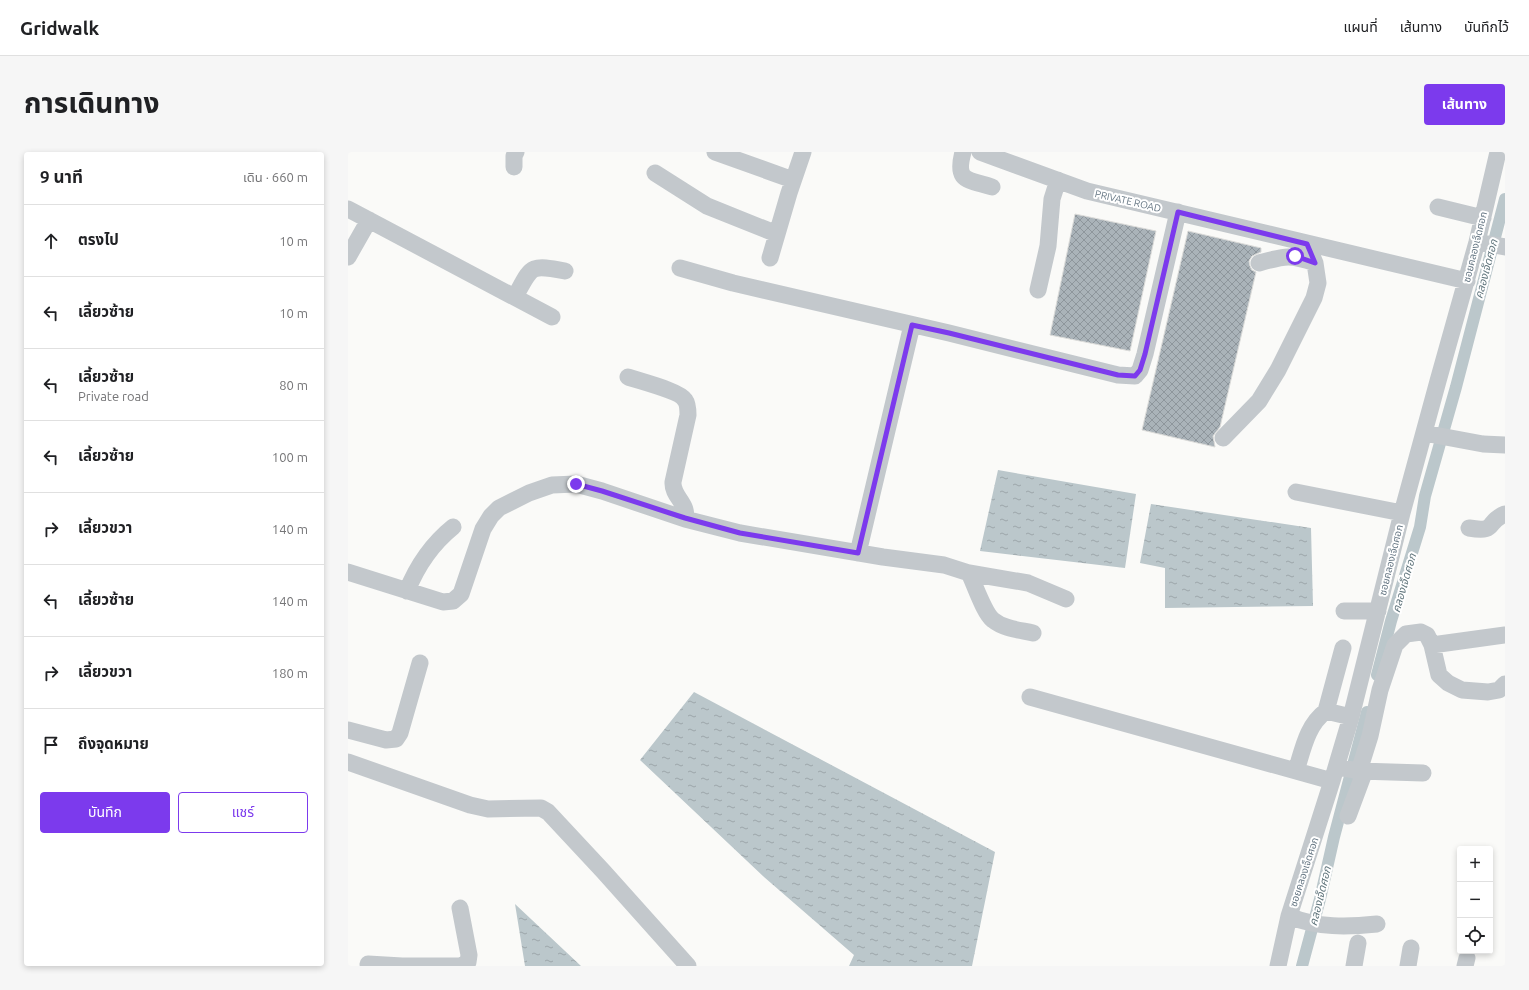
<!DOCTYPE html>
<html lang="th">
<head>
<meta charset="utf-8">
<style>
  body { margin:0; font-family:Ubuntu,"Noto Sans Thai",sans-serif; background:#f6f6f6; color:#202124 }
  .controls { position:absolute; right:12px; bottom:12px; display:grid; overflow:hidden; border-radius:4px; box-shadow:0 2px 6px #0003 }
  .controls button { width:36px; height:36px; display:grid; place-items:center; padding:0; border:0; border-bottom:1px solid #e0e0e0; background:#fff; color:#202124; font:20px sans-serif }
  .stop { position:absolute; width:12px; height:12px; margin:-9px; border:3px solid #7c3aed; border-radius:50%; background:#fff }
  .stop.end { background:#7c3aed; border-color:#fff; box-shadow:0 1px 4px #0008 }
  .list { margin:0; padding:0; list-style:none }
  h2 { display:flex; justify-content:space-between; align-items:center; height:52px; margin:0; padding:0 16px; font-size:17px }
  h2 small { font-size:13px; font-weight:400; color:#757577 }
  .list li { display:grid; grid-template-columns:26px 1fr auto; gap:12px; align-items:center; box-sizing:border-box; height:72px; padding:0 16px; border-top:1px solid #e0e0e0 }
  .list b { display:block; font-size:15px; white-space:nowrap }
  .list p { margin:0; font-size:13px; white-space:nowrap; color:#757577 }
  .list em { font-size:13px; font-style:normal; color:#757577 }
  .actions { display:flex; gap:8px; padding:12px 16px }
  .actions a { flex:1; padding:9px 0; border:1px solid #7c3aed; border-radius:4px; text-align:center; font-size:14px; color:#7c3aed }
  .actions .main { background:#7c3aed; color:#fff }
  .icon { flex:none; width:22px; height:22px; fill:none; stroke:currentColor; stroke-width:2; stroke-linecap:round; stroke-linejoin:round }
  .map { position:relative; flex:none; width:1157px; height:814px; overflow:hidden; border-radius:4px }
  header { display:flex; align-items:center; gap:24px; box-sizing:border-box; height:56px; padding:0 20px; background:#fff; border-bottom:1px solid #e0e0e0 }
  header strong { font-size:19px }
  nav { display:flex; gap:22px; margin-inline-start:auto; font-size:14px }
  .intro { display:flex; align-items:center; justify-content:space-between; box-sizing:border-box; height:96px; padding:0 24px }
  h1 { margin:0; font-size:28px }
  .button { padding:10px 18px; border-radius:4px; background:#7c3aed; color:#fff; font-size:14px; font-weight:700 }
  main { display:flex; gap:24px; padding:0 24px }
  aside { flex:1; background:#fff; border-radius:4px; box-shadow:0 2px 6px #0003 }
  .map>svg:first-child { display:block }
  .water { fill:url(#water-ripples) }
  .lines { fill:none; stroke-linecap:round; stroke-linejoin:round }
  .canal { stroke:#bbc7cb; stroke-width:12 }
  .building { fill:url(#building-cross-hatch); stroke:#dcdcda }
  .minor { stroke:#c3c8cc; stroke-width:17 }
  .route { stroke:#7c3aed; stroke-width:5 }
  .labels { text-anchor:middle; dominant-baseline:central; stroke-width:4; stroke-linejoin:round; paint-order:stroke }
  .street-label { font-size:10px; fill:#657683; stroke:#fff }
  .water-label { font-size:11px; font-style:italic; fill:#60757c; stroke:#fff }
</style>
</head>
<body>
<header>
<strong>Gridwalk</strong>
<nav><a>แผนที่</a><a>เส้นทาง</a><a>บันทึกไว้</a></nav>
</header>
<div class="intro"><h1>การเดินทาง</h1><a class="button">เส้นทาง</a></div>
<main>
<aside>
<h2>9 นาที<small>เดิน · 660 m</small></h2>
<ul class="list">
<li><svg class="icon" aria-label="ahead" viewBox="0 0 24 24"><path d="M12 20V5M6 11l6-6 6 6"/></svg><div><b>ตรงไป</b></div><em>10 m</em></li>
<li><svg class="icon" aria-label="left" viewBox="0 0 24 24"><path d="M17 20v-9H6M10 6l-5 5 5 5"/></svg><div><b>เลี้ยวซ้าย</b></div><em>10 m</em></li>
<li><svg class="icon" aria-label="left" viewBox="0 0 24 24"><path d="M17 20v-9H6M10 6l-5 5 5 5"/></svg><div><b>เลี้ยวซ้าย</b><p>Private road</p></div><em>80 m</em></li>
<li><svg class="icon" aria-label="left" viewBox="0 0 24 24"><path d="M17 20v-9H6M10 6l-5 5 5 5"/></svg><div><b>เลี้ยวซ้าย</b></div><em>100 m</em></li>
<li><svg class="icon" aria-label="right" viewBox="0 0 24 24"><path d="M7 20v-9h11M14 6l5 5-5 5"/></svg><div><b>เลี้ยวขวา</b></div><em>140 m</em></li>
<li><svg class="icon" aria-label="left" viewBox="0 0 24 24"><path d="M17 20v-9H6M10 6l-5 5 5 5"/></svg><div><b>เลี้ยวซ้าย</b></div><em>140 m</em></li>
<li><svg class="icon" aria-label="right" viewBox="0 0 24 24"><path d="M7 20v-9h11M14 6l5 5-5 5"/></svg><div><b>เลี้ยวขวา</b></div><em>180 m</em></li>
<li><svg class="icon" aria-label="arrive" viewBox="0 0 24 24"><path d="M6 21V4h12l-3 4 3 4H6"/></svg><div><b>ถึงจุดหมาย</b></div></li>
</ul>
<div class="actions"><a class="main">บันทึก</a><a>แชร์</a></div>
</aside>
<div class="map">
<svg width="1157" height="814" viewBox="0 0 1157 814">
  <defs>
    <pattern id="water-ripples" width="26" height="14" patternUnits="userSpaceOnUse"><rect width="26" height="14" fill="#bbc7cb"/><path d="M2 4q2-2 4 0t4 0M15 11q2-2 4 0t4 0" fill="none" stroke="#9ca6aa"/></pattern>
    <pattern id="building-cross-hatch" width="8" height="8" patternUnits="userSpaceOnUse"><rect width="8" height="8" fill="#aab3b9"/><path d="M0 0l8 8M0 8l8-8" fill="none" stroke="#8e969c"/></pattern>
  </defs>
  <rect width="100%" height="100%" fill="#fafaf8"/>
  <path class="water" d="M650 318 788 342 777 416 632 399Z
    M803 352 963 376 965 454 817 456V416L792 411Z
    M346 540 647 700 624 814H501L506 803 416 725 292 608Z
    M167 752 233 814H177Z"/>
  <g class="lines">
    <path class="canal" d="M1029 523 1043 469 1072 375 1077 344 1108 235 1157 47
      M954 814 972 747 986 685 1019 560"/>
  </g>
  <path class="building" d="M727 62 808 79 782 199 702 183Z
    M840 79 913 96V100L904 104 901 109 902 114 904 118 908 120 872 275 865 284 867 295 794 278Z"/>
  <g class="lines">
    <path class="minor" d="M367 0 445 28
      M615 0C607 30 619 27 644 35
      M632 0 739 39 1119 129
      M166 15V4L168 0
      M307 21 359 54 429 82
      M1090 55 1135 66
      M0 57 204 165
      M1129 90 1157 95
      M0 105 21 68
      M422 106 441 41 455 0
      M911 111C937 104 941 102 967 111
      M332 116 385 131 601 181 770 223 787 224 792 218 797 202 830 60
      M690 138 700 94 704 47 710 28
      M167 145C184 114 181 112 217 119
      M280 225C291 229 332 239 337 248 340 252 340 258 340 263L325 330C324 345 341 351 337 367
      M1076 281 1135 292 1157 293
      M875 286 911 249 930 218 966 146 970 131 967 111 959 92
      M948 340 1054 361
      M1121 376C1150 381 1137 370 1157 362
      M510 401 564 173
      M0 420 95 450 105 449 113 442 135 377 143 364 151 356 181 341 204 333 228 332 254 339 337 367 392 381 535 405 596 413 621 421 680 431 718 447
      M621 421C627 433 636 461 645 468 656 477 672 478 685 481
      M59 439C69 414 84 392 105 375
      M996 459H1030
      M1084 493 1157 483
      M995 496 978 559 1003 565
      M682 545 984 629
      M0 578 38 588 48 587 52 581 72 511
      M0 610 122 653 140 657 193 656 200 660 255 719 340 814
      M989 615 1011 619 1022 584 1032 538 1047 493 1058 482 1073 480 1079 483 1084 493 1091 523 1100 531 1114 538 1140 540 1151 538 1157 532
      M948 619C955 597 959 573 978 559
      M1011 619 1075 621
      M1000 664 1016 621
      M941 764C969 776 1000 775 1029 772
      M20 812 54 814
      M54 814H113L120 810 121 803 112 756
      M930 814 941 764 984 629 1003 565 1054 361 1090 229 1129 90 1150 0
      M1006 814 1010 791
      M1060 814 1063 796
      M1117 814 1119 806"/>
  </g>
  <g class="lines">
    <path class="route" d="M228 332 254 339 337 366 392 381 510 401 564 173 601 181 770 223 787 224 792 218 797 202 830 60 959 92 967 111 947 104"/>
  </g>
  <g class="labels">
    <g class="street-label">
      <text transform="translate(780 49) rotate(13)">PRIVATE ROAD</text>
      <text transform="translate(1127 95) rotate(-76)">ซอยคลองเจ็ดศอก</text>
      <text transform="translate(1043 408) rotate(-76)">ซอยคลองเจ็ดศอก</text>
      <text transform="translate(956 720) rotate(-72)">ซอยคลองเจ็ดศอก</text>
    </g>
    <g class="water-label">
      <text transform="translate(1138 117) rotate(-75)">คลองเจ็ดศอก</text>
      <text transform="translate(1056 431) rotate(-74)">คลองเจ็ดศอก</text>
      <text transform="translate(972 744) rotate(-76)">คลองเจ็ดศอก</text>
    </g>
  </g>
</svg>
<div class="controls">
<button>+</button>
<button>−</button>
<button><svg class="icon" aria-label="locate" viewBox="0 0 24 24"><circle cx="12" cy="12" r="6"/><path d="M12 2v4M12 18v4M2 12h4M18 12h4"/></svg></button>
</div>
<div class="stop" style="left:947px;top:104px"></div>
<div class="stop end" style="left:228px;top:332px"></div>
</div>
</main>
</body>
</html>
